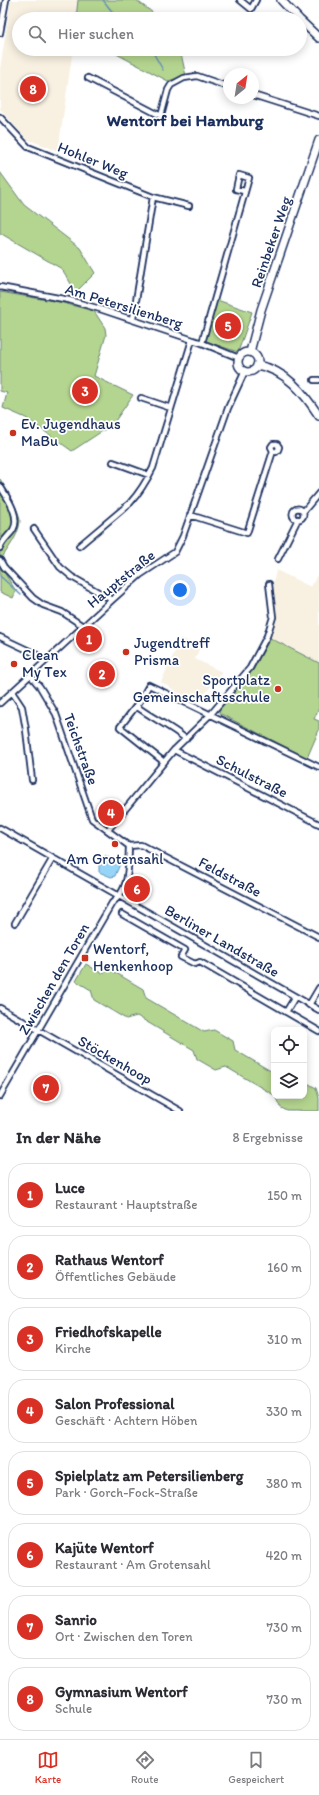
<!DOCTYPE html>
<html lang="de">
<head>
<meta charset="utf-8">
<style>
  body { margin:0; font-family:Itim,sans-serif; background:#f7f7f7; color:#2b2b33 }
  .controls { position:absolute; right:12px; bottom:12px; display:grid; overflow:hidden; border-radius:8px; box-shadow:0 2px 10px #0003 }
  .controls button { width:36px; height:36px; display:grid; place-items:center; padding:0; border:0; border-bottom:1px solid #e1e1e2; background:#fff; color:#2b2b33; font:20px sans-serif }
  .compass { position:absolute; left:223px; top:68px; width:36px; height:36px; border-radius:50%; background:#fff; box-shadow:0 2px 10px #0003; rotate:30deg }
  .you { position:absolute; left:180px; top:590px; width:14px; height:14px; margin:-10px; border:3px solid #fff; border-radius:50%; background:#1a73e8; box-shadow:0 0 0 6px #1a73e833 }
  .badge { display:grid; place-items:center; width:26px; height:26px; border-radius:50%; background:#d93025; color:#fff; font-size:13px; font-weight:700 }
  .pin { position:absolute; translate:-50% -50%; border:2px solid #fff; box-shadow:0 1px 4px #0006 }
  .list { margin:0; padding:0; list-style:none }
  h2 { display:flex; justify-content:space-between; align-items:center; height:52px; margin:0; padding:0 16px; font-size:17px }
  h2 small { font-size:13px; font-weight:400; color:#7c7c81 }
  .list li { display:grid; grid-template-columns:26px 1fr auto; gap:12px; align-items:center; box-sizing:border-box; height:64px; margin:0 8px 8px; padding:0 8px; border:1px solid #e1e1e2; border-radius:16px }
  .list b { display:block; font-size:15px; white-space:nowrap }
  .list p { margin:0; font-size:13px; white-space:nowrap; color:#7c7c81 }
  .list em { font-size:13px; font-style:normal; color:#7c7c81 }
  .icon { flex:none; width:22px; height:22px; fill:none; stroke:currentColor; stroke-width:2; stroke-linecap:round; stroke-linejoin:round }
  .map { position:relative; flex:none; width:319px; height:1111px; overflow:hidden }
  .search { position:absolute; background:#fff; box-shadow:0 2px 10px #0003; left:12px; right:12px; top:12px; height:44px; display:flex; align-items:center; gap:10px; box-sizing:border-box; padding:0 14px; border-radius:22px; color:#7c7c81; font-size:15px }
  .sheet { height:628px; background:#fff }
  nav { display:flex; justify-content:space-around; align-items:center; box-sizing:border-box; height:56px; border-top:1px solid #e1e1e2; background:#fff; font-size:11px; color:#7c7c81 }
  nav a { display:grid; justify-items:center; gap:2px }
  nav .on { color:#d93025 }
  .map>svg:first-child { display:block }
  .built { fill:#f8f1e2 }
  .green { fill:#b4d58f; stroke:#688276 }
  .water { fill:#97d5f8; stroke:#6593ba }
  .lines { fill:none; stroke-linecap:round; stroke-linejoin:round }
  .stream { stroke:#6593ba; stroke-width:1.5 }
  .street-casing { stroke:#1b2f5e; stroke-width:8 }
  .secondary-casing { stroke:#1b2f5e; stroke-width:10 }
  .street { stroke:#fff; stroke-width:4.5 }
  .secondary { stroke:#fff; stroke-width:7 }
  .poi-dot { fill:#c8321e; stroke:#fff; stroke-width:1.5 }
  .labels { text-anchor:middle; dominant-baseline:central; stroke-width:3.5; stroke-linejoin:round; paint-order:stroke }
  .street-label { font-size:15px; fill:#1b2f5e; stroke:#fff }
  .poi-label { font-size:15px; fill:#1b2f5e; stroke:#fff; text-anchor:start }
  .quarter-label { font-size:17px; font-weight:bold; fill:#1b2f5e; stroke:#fff }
</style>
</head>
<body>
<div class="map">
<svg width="319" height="1111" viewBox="0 0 319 1111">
  <rect width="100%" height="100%" fill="#fff"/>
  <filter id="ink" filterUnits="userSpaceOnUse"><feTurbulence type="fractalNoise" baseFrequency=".025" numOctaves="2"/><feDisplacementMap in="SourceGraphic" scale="8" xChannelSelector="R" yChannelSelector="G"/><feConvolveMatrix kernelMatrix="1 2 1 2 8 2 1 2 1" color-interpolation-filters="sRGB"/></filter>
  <g filter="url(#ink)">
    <path class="built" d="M11 0H78L76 19H19V49H73L58 151 27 139 0 109V69Z
      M276 570 311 587 317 575 319 576V663L270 638 276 617 273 585Z
      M181 638 200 647 195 659 222 672 197 704 161 682Z"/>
    <path class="green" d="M78 0H136L161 19H76Z
      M107 49H180L186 76 168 81Z
      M0 172 24 205 80 248 95 273 76 292 62 269 0 233Z
      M0 292 59 302 94 311 105 328 106 335 94 376 133 395 113 424 72 451 26 418 3 408 7 393 0 391Z
      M217 300 252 312 238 352 205 341Z
      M0 479C5 487 20 511 20 521 19 536 7 549 0 561Z
      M0 566 16 591 13 598 0 592Z
      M270 638 319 663V708L314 719 319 721V730L307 758 219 713 220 709 253 670Z
      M86 964 101 973 111 970 143 989 146 998 204 1032 214 1030 233 1041 235 1050 274 1073V1095L226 1067 216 1070 197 1059 194 1050 137 1016 126 1019 94 1000 91 990 76 981Z
      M304 1081 316 1088 319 1098V1111H287L280 1107 275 1096H304Z"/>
    <path class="water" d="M105 856 120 864 115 876 111 877 99 872V863Z"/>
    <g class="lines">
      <path class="stream" d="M103 0 118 19
        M151 49 163 70
        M0 576 21 595"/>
      <defs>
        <path id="street" d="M240 0 251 9 256 0
          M0 33 6 0
          M88 78 161 116 168 90 171 85 184 78 197 76 229 87
          M253 95 319 116
          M0 117 28 147 153 197 189 206
          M0 287 69 300 100 309 202 343 239 358
          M133 319 153 197
          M202 343 249 178 239 175 236 189 244 191
          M314 380H319
          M141 398 171 408
          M113 462 149 475
          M0 486C7 497 21 517 13 530 9 536 2 541 0 548
          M292.5 514a5.5 5.5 0 1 1 11 0a5.5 5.5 0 1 1-11 0Z
          M303 512 319 493
          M190 515 247 533 273 451 271 447 273 444H277L279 447 278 450 276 452 273 451
          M34 529 60 567 72 577 112 600
          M79 546 130 503C140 492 147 480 153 468L192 340
          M278 559 298 519
          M0 560 4 567 33 598 43 605 62 612 83 626
          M0 637 34 653 45 661
          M12 692 22 707 26 730 32 780
          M0 703 112 600 140 575 175 552 183 536 228 408 245 371
          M136 706C152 718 170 726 186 739
          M174 750 319 824
          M164 762 120 727 140 701 149 685 319 767
          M0 828 319 1010
          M108 830 174 750 211 714 250 668 267 636 273 617 269 584
          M129 846 141 845 319 937
          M122 914 185 950 181 957 195 964 200 962 319 1031
          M15 923 53 858
          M309 1005 319 988
          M0 1008 180 1111
          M286 1012 295 997
          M0 1096 112 903C130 889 128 868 129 846L92 819 56 714 40 687 30 675"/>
        <path id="secondary" d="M281 0 299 19
          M300 20 319 38
          M250 352 261 310 319 140
          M238 362a10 10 0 1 1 20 0a10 10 0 1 1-20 0Z
          M257 365C286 370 304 393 319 416"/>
      </defs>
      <use href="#street" class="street-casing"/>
      <use href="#secondary" class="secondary-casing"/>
      <use href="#street" class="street"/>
      <use href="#secondary" class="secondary"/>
    </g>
  </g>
  <g class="poi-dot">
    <circle cx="13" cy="433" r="4"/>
    <circle cx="126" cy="652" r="4"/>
    <circle cx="14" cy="664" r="4"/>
    <circle cx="278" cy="689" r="4"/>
    <circle cx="115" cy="844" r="4"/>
    <rect x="81" y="954" width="8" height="8" rx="2"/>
  </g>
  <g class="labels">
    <g class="street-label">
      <text transform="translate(93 160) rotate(22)">Hohler Weg</text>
      <text transform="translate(271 242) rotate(-71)">Reinbeker Weg</text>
      <text transform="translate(124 306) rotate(17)">Am Petersilienberg</text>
      <text transform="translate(121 579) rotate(-39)">Hauptstraße</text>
      <text transform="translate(81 749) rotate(70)">Teichstraße</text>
      <text transform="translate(252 776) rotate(27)">Schulstraße</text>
      <text transform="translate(230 877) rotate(28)">Feldstraße</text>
      <text transform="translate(222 941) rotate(30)">Berliner Landstraße</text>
      <text transform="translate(54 979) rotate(-60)">Zwischen den Toren</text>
      <text transform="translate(115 1060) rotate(30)">Stöckenhoop</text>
    </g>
    <g class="poi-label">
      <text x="21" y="424">Ev. Jugendhaus<tspan x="21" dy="17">MaBu</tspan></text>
      <text x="134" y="643">Jugendtreff<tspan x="134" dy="17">Prisma</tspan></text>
      <text x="22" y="655">Clean<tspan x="22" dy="17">My Tex</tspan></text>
      <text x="270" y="680" text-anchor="end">Sportplatz<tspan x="270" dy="17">Gemeinschaftsschule</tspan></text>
      <text x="115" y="859" text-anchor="middle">Am Grotensahl</text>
      <text x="93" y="949">Wentorf,<tspan x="93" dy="17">Henkenhoop</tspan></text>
    </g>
    <g class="quarter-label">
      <text x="185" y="120">Wentorf bei Hamburg</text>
    </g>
  </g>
</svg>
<div class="controls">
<button><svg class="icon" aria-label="locate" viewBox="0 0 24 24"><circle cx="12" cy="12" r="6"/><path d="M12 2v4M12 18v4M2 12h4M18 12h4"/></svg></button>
<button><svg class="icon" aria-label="layers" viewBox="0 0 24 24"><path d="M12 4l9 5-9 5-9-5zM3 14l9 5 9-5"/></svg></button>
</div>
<svg class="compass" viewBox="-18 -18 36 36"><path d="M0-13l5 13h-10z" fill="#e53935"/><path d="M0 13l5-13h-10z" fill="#7c7c81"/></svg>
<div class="you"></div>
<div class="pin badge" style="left:89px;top:639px">1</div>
<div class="pin badge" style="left:102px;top:674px">2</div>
<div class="pin badge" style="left:85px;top:391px">3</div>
<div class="pin badge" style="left:111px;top:813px">4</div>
<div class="pin badge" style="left:228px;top:326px">5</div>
<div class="pin badge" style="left:137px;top:889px">6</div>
<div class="pin badge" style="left:46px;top:1088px">7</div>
<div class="pin badge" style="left:33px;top:89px">8</div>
<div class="search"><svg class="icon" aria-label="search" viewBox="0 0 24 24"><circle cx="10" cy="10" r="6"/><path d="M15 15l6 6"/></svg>Hier suchen</div>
</div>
<section class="sheet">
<h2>In der Nähe<small>8 Ergebnisse</small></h2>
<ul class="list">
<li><span class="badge">1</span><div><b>Luce</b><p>Restaurant · Hauptstraße</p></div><em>150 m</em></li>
<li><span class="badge">2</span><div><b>Rathaus Wentorf</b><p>Öffentliches Gebäude</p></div><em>160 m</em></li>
<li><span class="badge">3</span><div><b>Friedhofskapelle</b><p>Kirche</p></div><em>310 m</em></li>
<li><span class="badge">4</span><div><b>Salon Professional</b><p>Geschäft · Achtern Höben</p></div><em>330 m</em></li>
<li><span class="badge">5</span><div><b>Spielplatz am Petersilienberg</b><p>Park · Gorch-Fock-Straße</p></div><em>380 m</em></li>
<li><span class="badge">6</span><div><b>Kajüte Wentorf</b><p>Restaurant · Am Grotensahl</p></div><em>420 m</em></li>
<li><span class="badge">7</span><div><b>Sanrio</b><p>Ort · Zwischen den Toren</p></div><em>730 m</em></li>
<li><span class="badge">8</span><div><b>Gymnasium Wentorf</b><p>Schule</p></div><em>730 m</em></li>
</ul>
</section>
<nav>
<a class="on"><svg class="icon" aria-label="map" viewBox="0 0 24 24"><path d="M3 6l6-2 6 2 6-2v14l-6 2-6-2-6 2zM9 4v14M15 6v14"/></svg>Karte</a>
<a><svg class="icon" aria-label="directions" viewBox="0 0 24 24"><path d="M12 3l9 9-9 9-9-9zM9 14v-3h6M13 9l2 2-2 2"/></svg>Route</a>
<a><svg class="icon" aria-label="saved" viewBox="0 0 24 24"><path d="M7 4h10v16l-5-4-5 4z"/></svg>Gespeichert</a>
</nav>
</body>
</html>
